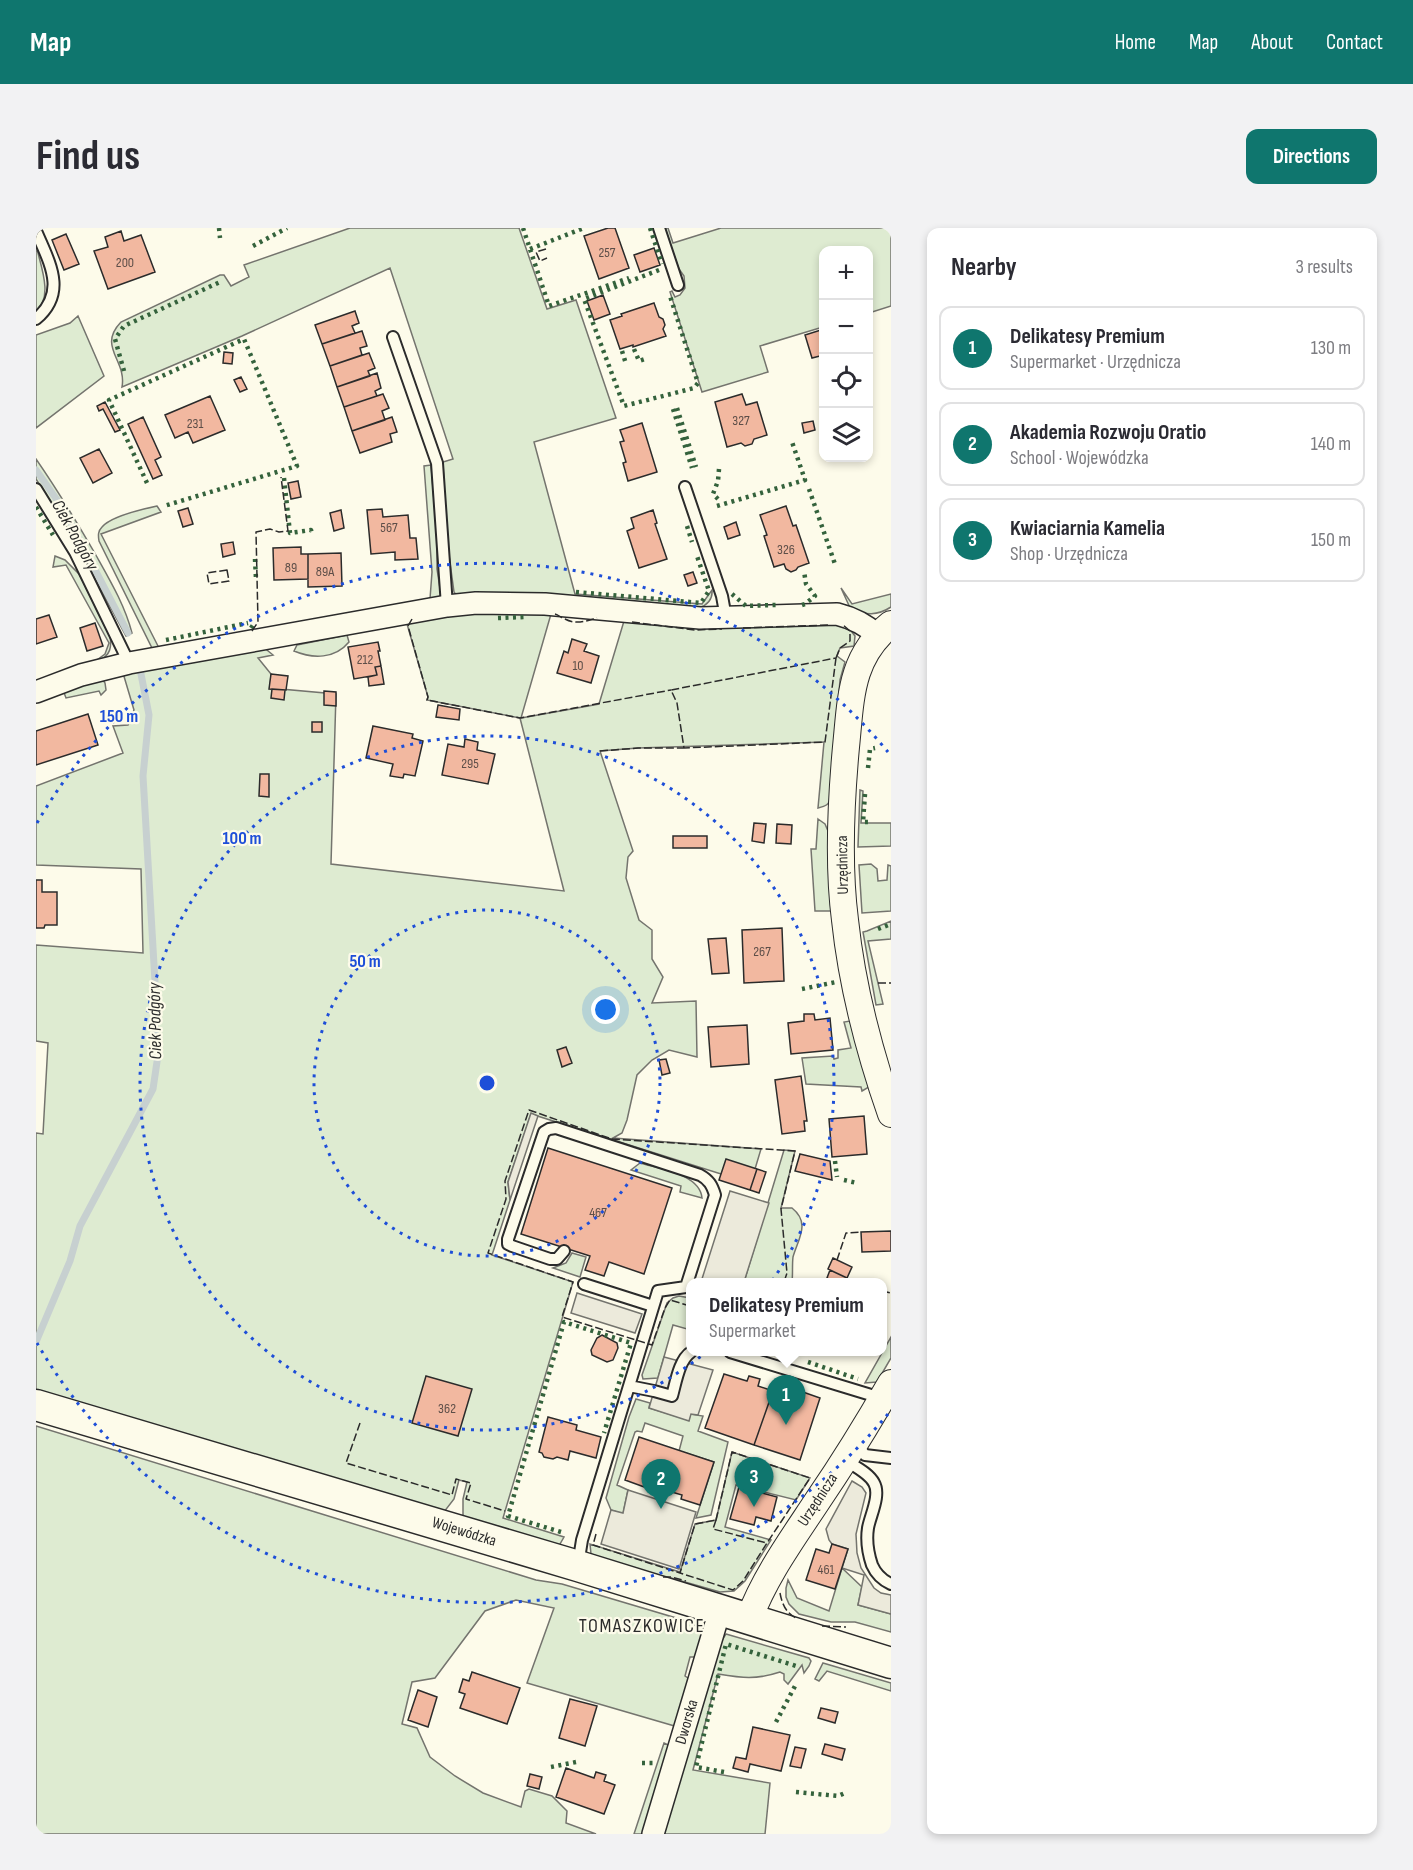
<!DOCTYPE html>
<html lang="en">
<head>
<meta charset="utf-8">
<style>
  body { margin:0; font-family:"Sofia Sans Condensed",sans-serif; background:#f2f2f3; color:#2b2b33 }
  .controls { position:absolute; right:18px; top:18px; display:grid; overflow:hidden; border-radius:12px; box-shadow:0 3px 9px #0003 }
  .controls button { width:54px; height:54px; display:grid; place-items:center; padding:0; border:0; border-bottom:2px solid #e1e1e2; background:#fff; color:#2b2b33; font:30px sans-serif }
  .you { position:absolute; left:570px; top:782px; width:21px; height:21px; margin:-15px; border:4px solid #fff; border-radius:50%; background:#1a73e8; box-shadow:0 0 0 9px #1a73e833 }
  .badge { display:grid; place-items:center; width:39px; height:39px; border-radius:50%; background:#0f766e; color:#fff; font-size:20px; font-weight:700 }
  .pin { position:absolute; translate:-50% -50px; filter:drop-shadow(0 2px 3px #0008) }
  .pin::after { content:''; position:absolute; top:32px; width:21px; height:18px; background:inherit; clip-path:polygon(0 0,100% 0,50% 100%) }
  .popup { position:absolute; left:650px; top:1050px; width:201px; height:78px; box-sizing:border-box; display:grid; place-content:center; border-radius:12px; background:#fff; filter:drop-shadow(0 2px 4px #0005); font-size:20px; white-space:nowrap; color:#7c7c81 }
  .popup b { font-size:22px; color:#2b2b33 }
  .popup::after { content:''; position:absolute; left:50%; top:100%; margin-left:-12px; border:12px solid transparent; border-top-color:#fff }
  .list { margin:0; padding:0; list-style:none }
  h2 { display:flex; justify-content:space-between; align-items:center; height:78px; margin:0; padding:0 24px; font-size:26px }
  h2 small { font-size:20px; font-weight:400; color:#7c7c81 }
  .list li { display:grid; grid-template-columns:39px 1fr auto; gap:18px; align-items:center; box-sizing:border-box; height:84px; margin:0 12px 12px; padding:0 12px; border:2px solid #e1e1e2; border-radius:12px }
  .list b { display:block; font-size:22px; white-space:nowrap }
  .list p { margin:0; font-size:20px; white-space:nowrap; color:#7c7c81 }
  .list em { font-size:20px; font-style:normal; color:#7c7c81 }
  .icon { flex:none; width:33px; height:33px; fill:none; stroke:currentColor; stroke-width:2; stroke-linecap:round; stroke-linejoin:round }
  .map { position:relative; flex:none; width:855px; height:1606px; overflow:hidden; border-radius:12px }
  header { display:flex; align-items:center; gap:36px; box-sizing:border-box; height:84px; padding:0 30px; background:#0f766e; color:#fff }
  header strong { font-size:28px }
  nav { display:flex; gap:33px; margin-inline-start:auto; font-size:21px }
  .intro { display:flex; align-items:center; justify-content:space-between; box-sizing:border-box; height:144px; padding:0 36px }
  h1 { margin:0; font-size:42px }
  .button { padding:15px 27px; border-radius:12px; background:#0f766e; color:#fff; font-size:21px; font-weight:700 }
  main { display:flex; gap:36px; padding:0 36px }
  aside { flex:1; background:#fff; border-radius:12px; box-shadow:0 3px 9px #0003 }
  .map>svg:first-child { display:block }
  .green { fill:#deebd1; stroke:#74746e; stroke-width:1.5 }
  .parking { fill:#eceadb; stroke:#74746e; stroke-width:1.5 }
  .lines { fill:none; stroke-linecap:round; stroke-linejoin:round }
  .stream { stroke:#c7d0d0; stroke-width:7 }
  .building { fill:#f2b8a0; stroke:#2b2b2b; stroke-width:1.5 }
  .service-casing { stroke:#2b2b2b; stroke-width:14 }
  .minor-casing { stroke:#2b2b2b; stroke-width:24 }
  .tertiary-casing { stroke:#2b2b2b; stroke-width:28 }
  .secondary-casing { stroke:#2b2b2b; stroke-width:33 }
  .service { stroke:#fdfbea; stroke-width:10 }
  .minor { stroke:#fdfbea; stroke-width:21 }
  .tertiary { stroke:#fdfbea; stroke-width:26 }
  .secondary { stroke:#fdfbea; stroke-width:30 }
  .hedge { stroke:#34623c; stroke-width:4.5; stroke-dasharray:3 4.5; stroke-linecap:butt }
  .fence { stroke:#2b2b2b; stroke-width:1.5; stroke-dasharray:8 3; stroke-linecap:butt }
  .ring { fill:none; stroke:#1d4ed8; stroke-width:3; stroke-dasharray:3 6 }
  .labels { text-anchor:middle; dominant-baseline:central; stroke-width:4.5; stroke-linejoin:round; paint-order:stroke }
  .number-label { font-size:14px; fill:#5d4e48 }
  .street-label { font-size:16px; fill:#2b2b2b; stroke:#fdfbea }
  .water-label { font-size:18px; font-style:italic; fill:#2b2b2b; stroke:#fdfbea }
  .quarter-label { font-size:20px; letter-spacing:1.5px; fill:#2b2b2b; stroke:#fdfbea }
  .centre { fill:#1d4ed8; stroke:#fdfbea; stroke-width:3 }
  .ring-label { font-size:18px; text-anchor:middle; font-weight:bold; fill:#1d4ed8; stroke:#fdfbea; stroke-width:4.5; stroke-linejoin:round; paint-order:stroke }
</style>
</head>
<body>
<header>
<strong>Map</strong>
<nav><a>Home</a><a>Map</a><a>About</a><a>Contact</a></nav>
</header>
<div class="intro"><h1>Find us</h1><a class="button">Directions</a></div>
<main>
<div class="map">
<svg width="855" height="1606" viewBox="0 0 855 1606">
  <rect width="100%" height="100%" fill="#fdfbea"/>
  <path class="green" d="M314 0H483L511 81 540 72 580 190 498 214 539 366 666 376 676 362C677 372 671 377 663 380L421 368 418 364 410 305 407 234 417 231 354 40 206 108 86 159C91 132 61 119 85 94L184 47H188L195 58 213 49 208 37Z
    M628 0H632L637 15 685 0H855V78L833 85 832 22H788L787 99 724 118 732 144 666 164 634 64 636 63 639 69 644 67 649 60 648 48 643 41Z
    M0 17C4 36 18 69 0 83Z
    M42 88 68 148 0 200V107L34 95Z
    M0 231C22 263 42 296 61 329 75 354 89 378 96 405L90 408 37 310 0 251Z
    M395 237 401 308V341L405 367 403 372 394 371 396 344 388 238Z
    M121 278 125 284 65 306 123 420 117 422 63 313C62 307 62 303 66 299 75 288 107 281 121 278Z
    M19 328 29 332 43 346 74 408C76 420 74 426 64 433L61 432 69 426 73 415 30 337 17 339Z
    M805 360 816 376 855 366V379C841 388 830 387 815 382Z
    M403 385 515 386 485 490 563 476 588 393 810 396 819 408 818 418 804 420 801 428 809 434 804 452 795 569C793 577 790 578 782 580L788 514 602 520 564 523 597 623 592 629 590 650 603 692 616 702V731L627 749 616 775 660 773 661 829 633 822 616 832 601 847 591 892 586 905 577 910 725 921 719 941 685 946 495 886 472 954 474 972 456 1027 537 1054 467 1290 528 1309 524 1316 518 1320 427 1289V1271L431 1254 423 1252 418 1271 408 1284 0 1165V905L7 906 12 815 0 813V717L107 725 105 641 0 637V558L87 525 77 498 92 497 98 482 87 445 226 418 237 427 222 430 235 446 234 460 300 466 295 636 528 663 484 490 391 472 392 469 371 396Z
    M311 407 313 414C299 431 277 431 258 423L261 417Z
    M67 452 69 455 70 462 65 467 63 463 30 470 27 462Z
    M824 562 827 563 825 595H855V618L822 619Z
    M782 591 789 596 792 603 797 683H779L775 621H780Z
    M835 636 841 641 842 653 851 652 852 637 855 638V683L826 685 823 637Z
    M855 693V711L832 713 847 776 840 777 827 704 831 703Z
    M814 793 833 859 826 863 825 859 770 856 766 830 797 828 798 831 802 830V822L815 820 808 794Z
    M748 922 759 923 745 980H756C775 995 762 1011 757 1029 756 1037 757 1046 756 1054H708Z
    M604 935C624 941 664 946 666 970L644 964 645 958 595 942Z
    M536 1025 550 1029 544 1049 517 1040 530 1035Z
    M643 1068 654 1070V1097L651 1101 637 1097 622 1150 607 1151 606 1147 631 1075 637 1070Z
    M855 1109V1130L841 1154 829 1155Z
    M600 1171 614 1175 613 1180 653 1192 654 1186 667 1188 662 1203 692 1214 675 1287 660 1290 678 1234 643 1223 647 1208 609 1195 606 1204 601 1203 599 1204 581 1257 592 1262 587 1286 575 1282 570 1270 593 1189Z
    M0 1198 500 1352 526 1356 657 1395 667 1407 663 1429H654L649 1448 655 1452 642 1499 491 1455 518 1380 480 1372 449 1383 399 1450 376 1454 366 1496 381 1500 394 1529 419 1548 447 1565 485 1579 489 1563 493 1561 516 1568 531 1583 530 1595 560 1606H0Z
    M696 1224 774 1250 760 1272 700 1257 689 1299 735 1312 709 1353 698 1363 684 1364 635 1350 627 1352 555 1326 554 1316 644 1344 659 1296 680 1292Z
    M806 1340 826 1359 822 1377 855 1386V1404L819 1394H795L763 1386 753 1376 750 1369V1360L752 1352 761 1370 793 1383Z
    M690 1406 773 1430 775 1433 773 1438 768 1445 766 1437 752 1456 748 1452V1446L744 1444C720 1452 706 1450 682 1446L657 1542 734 1555 729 1606H628L684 1415Z
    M787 1435 855 1455V1463L791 1443 783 1453 779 1451Z
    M628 1515 636 1519 608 1606H598Z"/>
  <path class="parking" d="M495 885 502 888 474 972 472 954Z
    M694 963 733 975 708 1054H665Z
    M541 1065 606 1086 599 1105 535 1085Z
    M628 1129 677 1142 662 1187 655 1186 653 1193 613 1180Z
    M816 1253 826 1259 830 1265 820 1306 821 1325 825 1340 838 1360 845 1365 855 1367V1386L822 1377 828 1347 806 1340 812 1321 796 1316 793 1312 790 1301Z
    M592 1262 660 1284 643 1341 565 1316 575 1282 587 1285Z"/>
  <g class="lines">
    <path class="stream" d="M0 242 28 282 92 405
      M0 1114 34 1033 44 998 117 861 122 827 119 794V754L107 548 113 487 105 446"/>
  </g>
  <path class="building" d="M572 0H579L593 40 563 51 548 8Z
    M85 3 88 13 105 7 119 44 72 61 58 23 72 19 69 9Z
    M30 6 43 36 28 42 16 12Z
    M618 20 624 37 604 44 598 27Z
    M567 67 574 86 558 92 551 73Z
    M618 75 623 89 627 91 629 97 627 101 630 108 597 119V117L584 121 574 92 586 88 585 86Z
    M319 83 323 95 316 98 319 105 286 116 279 97Z
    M788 101V127L776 130 769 107Z
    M326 103 331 118 324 120 326 127 294 138 286 116Z
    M188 124 197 125 196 136 187 135Z
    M333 125 339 140 332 143 334 148 301 159 294 138Z
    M341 145 345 160 339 163 341 168 308 179 301 159Z
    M205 149 211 161 204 164 198 152Z
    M347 166 353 180 346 183 349 192 316 203 308 179Z
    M706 166 710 177 721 174 731 207 718 211 716 216 709 218 705 215 691 219 679 174Z
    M174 168 189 202 157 215 152 204 139 210 129 187Z
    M69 174 84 202 79 204 67 181 63 183 61 178Z
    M107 189 125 229 119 232 126 247 117 251 92 196Z
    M356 189 361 204 354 206 356 214 324 225 316 203Z
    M777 193 779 202 768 205 766 195Z
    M606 195 621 244 592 253 587 235 590 234 584 214 588 213 584 202Z
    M63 221 76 245 57 255 44 230Z
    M262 253 265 269 255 271 252 255Z
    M750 278 757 298 760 297 773 335 762 339 760 342 755 344 750 341 748 336 738 339 728 308 731 307 724 287Z
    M152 280 157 296 147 299 142 283Z
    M346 281 347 289 372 287 374 310H380L382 331 359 332V324L335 326 331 282Z
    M305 282 308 300 298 303 294 285Z
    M617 282 621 295 619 296 631 331 603 340 591 303 598 300 595 290Z
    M700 294 704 307 692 311 688 299Z
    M197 314 199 326 187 329 185 316Z
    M265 319V326H272V351L238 352 237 320Z
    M305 325 306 358 272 359V326Z
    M657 344 661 355 652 358 648 347Z
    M13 387 21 409 0 416V391Z
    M59 395 67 418 51 423 44 400Z
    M536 411 551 416 548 423 563 428 555 455 521 445 528 423 532 425Z
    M342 414 344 423H342L345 438 339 439 341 447 318 451 312 419Z
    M345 438 348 456 333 458 332 449 341 447 339 439Z
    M235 446 252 448 250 462 233 461Z
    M236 461 249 462 248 472 235 470Z
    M288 463 300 464V478L288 477Z
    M402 477 424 481 423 492 400 489Z
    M52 486 62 517 0 537V503Z
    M276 494H286V504H276Z
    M337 498 377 506 376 510 387 513 379 548 368 546 367 550 354 548 357 536 330 530Z
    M429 511 442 514 441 522 459 526 452 556 406 547 412 516 428 519Z
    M224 546H233V569L223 568Z
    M718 595 730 596 728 615 716 613Z
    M741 596 756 597 755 616 740 615Z
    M637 608H671V620H637Z
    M0 652H6V664H21V697H9L8 700H0Z
    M746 700 748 753 708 755 706 702Z
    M690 710 693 745 676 746 672 711Z
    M768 786H778L779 792 794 790 797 822 755 826 752 795 768 793Z
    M711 797 713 836 675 839 672 799Z
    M530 819 536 835 526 839 521 822Z
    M630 831 634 845 626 847 623 832Z
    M765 848 771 893H768L769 903 746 906 739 852Z
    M828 888 831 926 796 929 793 891Z
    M512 920 636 960 608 1046 573 1034 568 1048 549 1042 554 1028 485 1006Z
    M764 926 794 933 796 952 759 943Z
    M690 931 721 941 714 962 683 952Z
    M721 941 730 944 723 965 714 962Z
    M855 1003V1023L826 1024 825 1004Z
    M797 1030 816 1039 811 1050 792 1041Z
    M794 1042 811 1050 809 1054H797V1053L791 1050Z
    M566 1107 581 1115 582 1120 577 1132 571 1134 556 1127 555 1122 561 1110Z
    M688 1146 711 1153 713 1148 724 1151 722 1158 737 1163 718 1217 669 1200Z
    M390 1148 436 1161 422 1208 376 1195Z
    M737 1163 761 1171 764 1163 784 1170 764 1232 718 1217Z
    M512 1189 541 1197 540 1202 565 1209 560 1230 534 1223 532 1232 521 1229 517 1231 508 1229 506 1225 503 1224Z
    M603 1209 678 1234 664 1277 645 1271 646 1267 612 1257 611 1260 589 1252Z
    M703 1259 741 1269 735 1293 720 1289 718 1297 694 1291Z
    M796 1316 812 1321 799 1361 770 1352 780 1321 793 1325Z
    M436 1444 484 1460 471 1496 424 1480 429 1466 423 1464 427 1451 433 1453Z
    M382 1462 401 1469 392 1499 372 1492Z
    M534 1471 561 1478 549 1518 523 1510Z
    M785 1480 802 1484 799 1495 782 1490Z
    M717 1499 754 1507 745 1543 714 1536 712 1544 697 1540 700 1529 710 1531Z
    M789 1516 809 1521 806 1532 786 1526Z
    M759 1519 770 1521 765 1540 754 1538Z
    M530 1540 558 1550 560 1544 570 1547 568 1553 579 1557 568 1586 520 1569Z
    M494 1546 506 1549 503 1561 491 1558Z"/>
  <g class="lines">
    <defs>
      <path id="service" d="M623 0 642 57
        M0 3C13 34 32 64 0 91
        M357 109 401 235 411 378
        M649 259 686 368 690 390
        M0 261 39 324 93 435
        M528 1023 521 1031H514L476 1018 472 1016V1011L508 904 513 901 520 900 664 947C673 952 676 957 679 967L650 1059 622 1063 546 1312 542 1337
        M548 1056 617 1078
        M694 1124 845 1170
        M593 1158 618 1163 636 1168C640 1154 643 1132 655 1124
        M819 1215 829 1227 855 1230
        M809 1232C818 1238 833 1245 838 1255 845 1267 834 1288 832 1300 830 1313 832 1325 836 1337 840 1346 846 1352 855 1356"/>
      <path id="minor" d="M0 464 45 447 93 435 411 378 440 375 509 376 664 390 801 386C817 390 829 396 841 407
        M617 1606 684 1382"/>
      <path id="tertiary" d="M855 396C814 429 815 470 810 519 805 573 802 638 809 692 816 758 833 823 855 886
        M713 1391C729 1348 757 1310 782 1272 808 1234 832 1195 855 1155"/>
      <path id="secondary" d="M0 1177 542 1338 855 1435"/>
    </defs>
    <use href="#service" class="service-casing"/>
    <use href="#minor" class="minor-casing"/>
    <use href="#tertiary" class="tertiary-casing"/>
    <use href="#secondary" class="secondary-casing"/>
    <use href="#service" class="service"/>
    <use href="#minor" class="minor"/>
    <use href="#tertiary" class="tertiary"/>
    <use href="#secondary" class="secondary"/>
    <path class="hedge" d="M183 0 184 10
      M487 0 513 78 593 50
      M614 0 626 36
      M217 18 251 0
      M494 21 548 0
      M623 42 548 71 588 178 658 160 662 155 634 68
      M598 121 603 133 612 130
      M586 123 590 136
      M88 143 79 111 88 98 184 54
      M641 180 660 239
      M637 181 656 240
      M683 241 682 253 677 266 683 272
      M248 250 254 305 275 302 276 305
      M111 255 73 172 208 111 261 238 128 278
      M773 261 800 339
      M681 278 769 252 755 211
      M0 279 17 307
      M651 298 656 314
      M219 331 220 351
      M540 364 665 375 673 363 661 328
      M696 366 710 378 740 377
      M766 377 769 376 779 368 770 356 768 343
      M462 390 488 389
      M215 400 219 394
      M130 412 212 395
      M832 540 834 521 839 520
      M829 566 827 594H834
      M842 701 855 696
      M766 761 800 754
      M799 933 801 949
      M808 952 821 955
      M772 1134 822 1151
      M525 1304 472 1288 528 1094 595 1115 568 1205
      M740 1494 759 1458
      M606 1535H618
      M515 1539 540 1534
      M688 1544 660 1539 690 1416 760 1438
      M760 1564 802 1568 809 1565"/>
    <path class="fence" d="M510 21 500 24 504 33 511 30
      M191 342 193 353 173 356 171 345Z
      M519 386C523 387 525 390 529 391 540 397 550 393 561 390
      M376 391 372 398 392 469 391 472 484 490 635 462
      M596 394 659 402 686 401
      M707 400 794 397
      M216 403 222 394 220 304 234 301 243 304 252 303 245 249
      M800 430 804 420 814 413V403L806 396
      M800 430 789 514 648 520 641 475 635 462Z
      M564 523 602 520H648
      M842 755H855
      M801 1032 810 1005 825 1004
      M810 1052 818 1054
      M846 1063 855 1065
      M654 1078 634 1072 629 1080 616 1117 526 1089 537 1054 452 1025 470 971 469 953 493 882 576 911 759 923 745 981 751 1045 748 1054
      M324 1195 310 1235 416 1267 420 1251 435 1255 430 1271 469 1283
      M680 1292 677 1301 731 1315 707 1353 697 1362 644 1345 659 1296Z
      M680 1292 696 1224 774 1250 731 1315
      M560 1306 557 1317 644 1345
      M627 1349H635L650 1353
      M744 1365C746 1376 750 1385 760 1390
      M786 1398 810 1399"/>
  </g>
  <g class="ring">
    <circle cx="451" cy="855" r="173"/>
    <circle cx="451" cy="855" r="347"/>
    <path d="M852 1186A520 520 0 0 1 1 1115M1 595A520 520 0 0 1 852 524"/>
  </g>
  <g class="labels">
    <g class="number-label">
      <text x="571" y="24">257</text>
      <text x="89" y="34">200</text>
      <text x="705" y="192">327</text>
      <text x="159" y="195">231</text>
      <text x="353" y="299">567</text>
      <text x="750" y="321">326</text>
      <text x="255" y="339">89</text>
      <text x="289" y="343">89A</text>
      <text x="329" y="431">212</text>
      <text x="542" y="437">10</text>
      <text x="434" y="535">295</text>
      <text x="726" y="723">267</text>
      <text x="562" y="984">467</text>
      <text x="411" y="1180">362</text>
      <text x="790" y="1341">461</text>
    </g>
    <g class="street-label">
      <text transform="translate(807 637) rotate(-91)">Urzędnicza</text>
      <text transform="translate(782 1272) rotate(-57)">Urzędnicza</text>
      <text transform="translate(428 1304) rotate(17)">Wojewódzka</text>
      <text transform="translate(651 1494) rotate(-74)">Dworska</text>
    </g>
    <g class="water-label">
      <text transform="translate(39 307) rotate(61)">Ciek Podgóry</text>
      <text transform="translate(119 793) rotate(-91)">Ciek Podgóry</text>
    </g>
    <g class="quarter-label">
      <text x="606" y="1398">TOMASZKOWICE</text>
    </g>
  </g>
  <circle cx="451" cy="855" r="9" class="centre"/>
  <g class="ring-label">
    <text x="83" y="494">150 m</text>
    <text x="206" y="616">100 m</text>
    <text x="329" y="739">50 m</text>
  </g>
</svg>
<div class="controls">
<button>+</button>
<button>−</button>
<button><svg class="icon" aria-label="locate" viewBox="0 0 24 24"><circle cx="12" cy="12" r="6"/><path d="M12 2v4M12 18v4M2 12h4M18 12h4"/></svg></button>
<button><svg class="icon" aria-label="layers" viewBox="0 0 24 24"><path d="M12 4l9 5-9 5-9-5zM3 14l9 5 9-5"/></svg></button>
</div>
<div class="you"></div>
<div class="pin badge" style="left:750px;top:1197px">1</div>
<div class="popup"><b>Delikatesy Premium</b>Supermarket</div>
<div class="pin badge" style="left:625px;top:1281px">2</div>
<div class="pin badge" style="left:718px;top:1279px">3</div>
</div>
<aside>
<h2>Nearby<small>3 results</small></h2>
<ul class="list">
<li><span class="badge">1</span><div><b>Delikatesy Premium</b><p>Supermarket · Urzędnicza</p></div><em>130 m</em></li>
<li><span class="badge">2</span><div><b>Akademia Rozwoju Oratio</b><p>School · Wojewódzka</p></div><em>140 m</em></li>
<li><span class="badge">3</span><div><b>Kwiaciarnia Kamelia</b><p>Shop · Urzędnicza</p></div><em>150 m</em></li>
</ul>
</aside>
</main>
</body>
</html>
